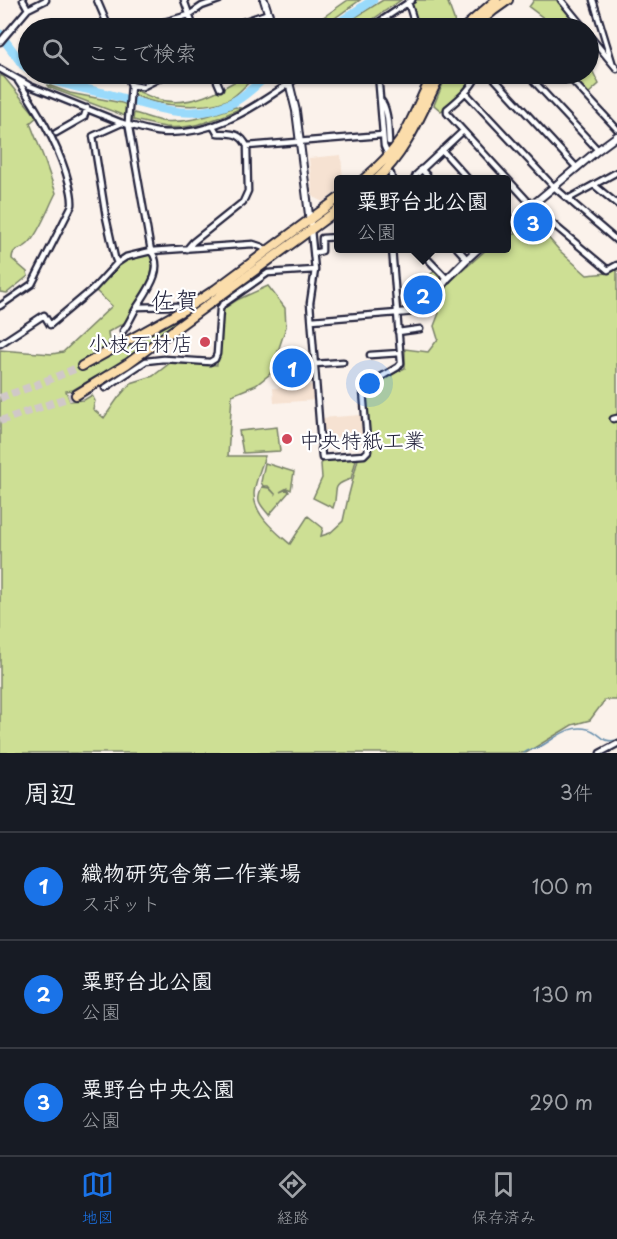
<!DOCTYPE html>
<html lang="ja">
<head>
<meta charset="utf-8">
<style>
  body { margin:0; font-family:"Playpen Sans","Klee One",sans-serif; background:#20242c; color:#f1f3f6 }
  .you { position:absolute; left:370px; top:384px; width:21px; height:21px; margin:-15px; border:4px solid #fff; border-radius:50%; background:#1a73e8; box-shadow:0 0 0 9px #1a73e833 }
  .badge { display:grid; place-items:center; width:39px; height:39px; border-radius:50%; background:#1a73e8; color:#fff; font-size:20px; font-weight:700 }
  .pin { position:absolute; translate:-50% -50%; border:3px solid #fff; box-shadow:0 2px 6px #0006 }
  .popup { position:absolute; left:334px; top:175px; width:177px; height:78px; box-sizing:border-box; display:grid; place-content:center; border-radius:6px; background:#171b24; filter:drop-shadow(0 2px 4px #0005); font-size:20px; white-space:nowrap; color:#9ea1a6 }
  .popup b { font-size:22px; color:#f1f3f6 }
  .popup::after { content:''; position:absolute; left:50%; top:100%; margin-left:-12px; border:12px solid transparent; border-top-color:#171b24 }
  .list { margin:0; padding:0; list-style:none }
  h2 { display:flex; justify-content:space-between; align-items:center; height:78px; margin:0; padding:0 24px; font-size:26px }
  h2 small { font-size:20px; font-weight:400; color:#9ea1a6 }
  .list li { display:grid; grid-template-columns:39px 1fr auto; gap:18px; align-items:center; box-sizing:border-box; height:108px; padding:0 24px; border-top:2px solid #363941 }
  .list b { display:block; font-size:22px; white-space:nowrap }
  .list p { margin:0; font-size:20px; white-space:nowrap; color:#9ea1a6 }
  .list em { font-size:20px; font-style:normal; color:#9ea1a6 }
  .icon { flex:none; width:33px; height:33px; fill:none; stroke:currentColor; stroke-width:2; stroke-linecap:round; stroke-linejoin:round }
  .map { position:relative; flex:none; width:617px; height:753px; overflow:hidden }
  .search { position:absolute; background:#171b24; box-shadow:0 2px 4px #0004; left:18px; right:18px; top:18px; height:66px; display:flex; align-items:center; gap:15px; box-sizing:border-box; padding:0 21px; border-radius:33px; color:#9ea1a6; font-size:22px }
  .sheet { height:402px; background:#171b24 }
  nav { display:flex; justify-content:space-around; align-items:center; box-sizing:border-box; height:84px; border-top:2px solid #363941; background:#171b24; font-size:16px; color:#9ea1a6 }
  nav a { display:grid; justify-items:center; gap:3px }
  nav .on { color:#1a73e8 }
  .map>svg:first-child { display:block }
  .built { fill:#f6e2d2 }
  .green { fill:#cddf94; stroke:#788068; stroke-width:1.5 }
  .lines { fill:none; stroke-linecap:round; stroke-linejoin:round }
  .stream { stroke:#6990ae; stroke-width:1.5 }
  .river { stroke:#99dafb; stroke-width:9 }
  .minor-tunnel { stroke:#d0c8c8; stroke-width:4.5; stroke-dasharray:4.5 2; stroke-linecap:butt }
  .trunk-tunnel { stroke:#d0c8c8; stroke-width:8; stroke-dasharray:8 4; stroke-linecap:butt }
  .minor-casing { stroke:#22223b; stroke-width:9 }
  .tertiary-casing { stroke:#22223b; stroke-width:10 }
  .trunk-casing { stroke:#22223b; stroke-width:12 }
  .minor { stroke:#fff; stroke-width:4.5 }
  .tertiary { stroke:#fff; stroke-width:6 }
  .trunk { stroke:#fbddab; stroke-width:8 }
  .poi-dot { fill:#d1495b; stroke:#fff; stroke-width:2 }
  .labels { text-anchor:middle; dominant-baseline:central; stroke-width:4.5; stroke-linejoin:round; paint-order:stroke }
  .poi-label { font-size:21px; fill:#22223b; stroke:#fff; text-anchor:end }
  .quarter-label { font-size:24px; fill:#22223b; stroke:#fff }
</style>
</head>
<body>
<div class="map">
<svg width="617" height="753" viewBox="0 0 617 753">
  <rect width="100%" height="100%" fill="#fbf2eb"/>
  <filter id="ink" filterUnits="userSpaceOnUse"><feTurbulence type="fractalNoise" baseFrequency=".0167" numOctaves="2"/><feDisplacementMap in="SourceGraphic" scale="12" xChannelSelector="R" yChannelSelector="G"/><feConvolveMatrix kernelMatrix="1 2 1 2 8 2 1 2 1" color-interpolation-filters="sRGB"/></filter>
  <g filter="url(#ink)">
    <path class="built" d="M341 155 343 179 339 180V190L323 202 313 197 309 158Z
      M315 385 316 400 274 403 273 388Z
      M361 415 362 435 323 438 321 418Z"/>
    <path class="green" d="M348 0H360L321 28H310L322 18Z
      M383 0H401L360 28H338Z
      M415 0H447L454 19 455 28H418L411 2Z
      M534 0H558L579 25 575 28H557L529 7Z
      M589 64 599 84 588 94 568 74H588Z
      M247 74H259C249 80 243 90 234 96 213 111 154 107 133 94V92L135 90C143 93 150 97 157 99 189 109 222 90 247 74Z
      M447 74H473C470 90 454 101 441 111L434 105Z
      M0 75 4 77 37 117 30 123 43 156 56 193C49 206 39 234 28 244 21 251 12 247 12 259L27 272 28 276 7 293 0 292Z
      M48 85 70 93 122 103 127 105 125 116 48 87Z
      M235 107 241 108C218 119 191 130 165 127 154 125 143 122 133 120L134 113C142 115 152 119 161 121 187 124 211 115 235 107Z
      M530 213 535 214 555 230 553 232 547 231 545 234 560 251 587 275 608 273 617 268V700H605L590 720 572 725 526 753H0V350L52 354 63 352 112 306 95 290C109 275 129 249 152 256V268L150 283 140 301 131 310 126 322 108 332 109 341 107 347 96 354 83 369 194 307 196 309 111 370 95 377 73 390 66 391 70 401 84 400 92 395 95 401 93 409 104 418 118 398 131 383 153 376 170 363 217 365 223 309 237 300 268 286 285 308 286 327 278 351 270 374 256 385 232 395 228 456H265C262 465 254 485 254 494 254 515 275 531 290 544L308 516 323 528 321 536 330 533 343 521 348 498 358 459 368 455V430L364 410 366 397 374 383 405 368V349L428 352 438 339 434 326 439 313 434 309 451 281 487 249 507 248V235L516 234 512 229Z
      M435 271 441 276C439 288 426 301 416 308L410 306 424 279Z
      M277 427 280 451 243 453 239 431Z
      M357 456 351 479C328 486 340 491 333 508L313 498 322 478 321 464 324 460Z
      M265 463 294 472 291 490 287 488 280 492 287 489 289 492 269 515C260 504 255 501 262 487L269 488 276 495 268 486H263L261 482Z"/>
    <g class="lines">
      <path class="stream" d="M524 753C529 749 536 749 541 746 556 738 569 724 588 729 601 732 601 744 617 740"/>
      <path class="river" d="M331 28 373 0
        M0 34 23 65 28 68
        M38 74C59 85 85 88 108 94 143 103 175 118 212 110 220 107 230 105 237 100 249 93 259 82 269 74"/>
      <path class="minor-tunnel" d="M177 306 214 308"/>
      <path class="trunk-tunnel" d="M0 398 36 385 82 366
        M0 421 76 395"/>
      <defs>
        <path id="minor" d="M23 0 28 9
          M97 0 109 28
          M184 0 194 28
          M561 0 584 28
          M593 0 612 62
          M408 2 416 28
          M142 28 189 15 202 6 219 0
          M225 28 269 13
          M370 28 412 0
          M588 34 617 69
          M0 42 28 9 46 0
          M0 69 30 86 122 123C134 126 145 130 157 132 215 139 259 103 303 74
          M214 74 220 88
          M378 74 384 146 388 155
          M478 74C471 89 460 98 447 109V113L535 209 608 270 617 265
          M490 74 577 168
          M527 74 598 150
          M566 74 617 129
          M131 85 142 87 168 74
          M466 93 554 187 617 241
          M380 99C389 109 388 129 389 142
          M56 133 84 117 87 108
          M247 146 382 135
          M442 150 469 180
          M421 169 431 180
          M391 174 392 180
          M414 180 416 175 463 131
          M594 185 617 204
          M568 199 617 172
          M311 230 315 270 310 303 322 458 364 455 368 451 363 391 364 387 398 367 401 363 392 248
          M417 248 447 279
          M457 248 467 259
          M187 249 193 242 243 202 248 191 247 146C240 132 232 134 217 133L213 126
          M314 253 322 251V238L339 237
          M117 263 115 258 106 217 93 136 122 123
          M0 306 32 284 72 205C73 194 69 184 66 173 55 139 38 111 18 81
          M137 307 177 306
          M312 320 397 313
          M123 331C129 324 132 315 137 307 147 291 165 269 151 251L128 122 131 85 126 74
          M398 332 420 329
          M0 344 44 315 50 325 94 288 117 263 126 257 151 251 253 244 262 247 266 251
          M370 355 400 353
          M315 364 343 362
          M105 388 146 361 164 359 210 362 215 359 217 354 220 309 222 305 268 273 315 270
          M613 419 617 418
          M600 753 617 744"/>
        <path id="tertiary" d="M264 0 273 28
          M287 74 296 111 310 223
          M507 226 598 150 617 136
          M397 313 419 311 425 308 447 279 467 259 479 248"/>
        <path id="trunk" d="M464 28 496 0
          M473 28 494 10 508 0
          M363 180C377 168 392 153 402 138 414 117 422 95 433 74
          M376 180C408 151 422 111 441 74
          M82 366 187 308 216 289 339 198
          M76 395 127 364 339 209"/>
      </defs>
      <use href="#minor" class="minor-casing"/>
      <use href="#tertiary" class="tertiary-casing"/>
      <use href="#trunk" class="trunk-casing"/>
      <use href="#minor" class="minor"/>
      <use href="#tertiary" class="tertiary"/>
      <use href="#trunk" class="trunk"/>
    </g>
  </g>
  <g class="poi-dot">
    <circle cx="205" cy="342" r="6"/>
    <circle cx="287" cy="439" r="6"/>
  </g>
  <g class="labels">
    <g class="poi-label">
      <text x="193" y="342">小枝石材店</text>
      <text x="299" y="439" text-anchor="start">中央特紙工業</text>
    </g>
    <g class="quarter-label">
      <text x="175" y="299">佐賀</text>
    </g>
  </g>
</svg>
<div class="you"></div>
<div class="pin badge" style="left:292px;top:368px">1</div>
<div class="pin badge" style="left:423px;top:295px">2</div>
<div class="popup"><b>粟野台北公園</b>公園</div>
<div class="pin badge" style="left:533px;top:222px">3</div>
<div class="search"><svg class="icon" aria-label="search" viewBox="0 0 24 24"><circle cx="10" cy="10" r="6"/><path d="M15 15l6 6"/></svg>ここで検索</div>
</div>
<section class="sheet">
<h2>周辺<small>3件</small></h2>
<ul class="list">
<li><span class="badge">1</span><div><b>織物研究舎第二作業場</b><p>スポット</p></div><em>100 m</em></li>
<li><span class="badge">2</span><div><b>粟野台北公園</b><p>公園</p></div><em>130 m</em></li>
<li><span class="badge">3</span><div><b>粟野台中央公園</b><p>公園</p></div><em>290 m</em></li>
</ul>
</section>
<nav>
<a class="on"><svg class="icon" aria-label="map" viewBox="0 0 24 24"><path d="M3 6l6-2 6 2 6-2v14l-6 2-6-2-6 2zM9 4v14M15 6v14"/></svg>地図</a>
<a><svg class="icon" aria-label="directions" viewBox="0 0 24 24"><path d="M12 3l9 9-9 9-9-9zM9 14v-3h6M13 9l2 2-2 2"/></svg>経路</a>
<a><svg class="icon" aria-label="saved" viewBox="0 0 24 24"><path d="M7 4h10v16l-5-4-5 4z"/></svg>保存済み</a>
</nav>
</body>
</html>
